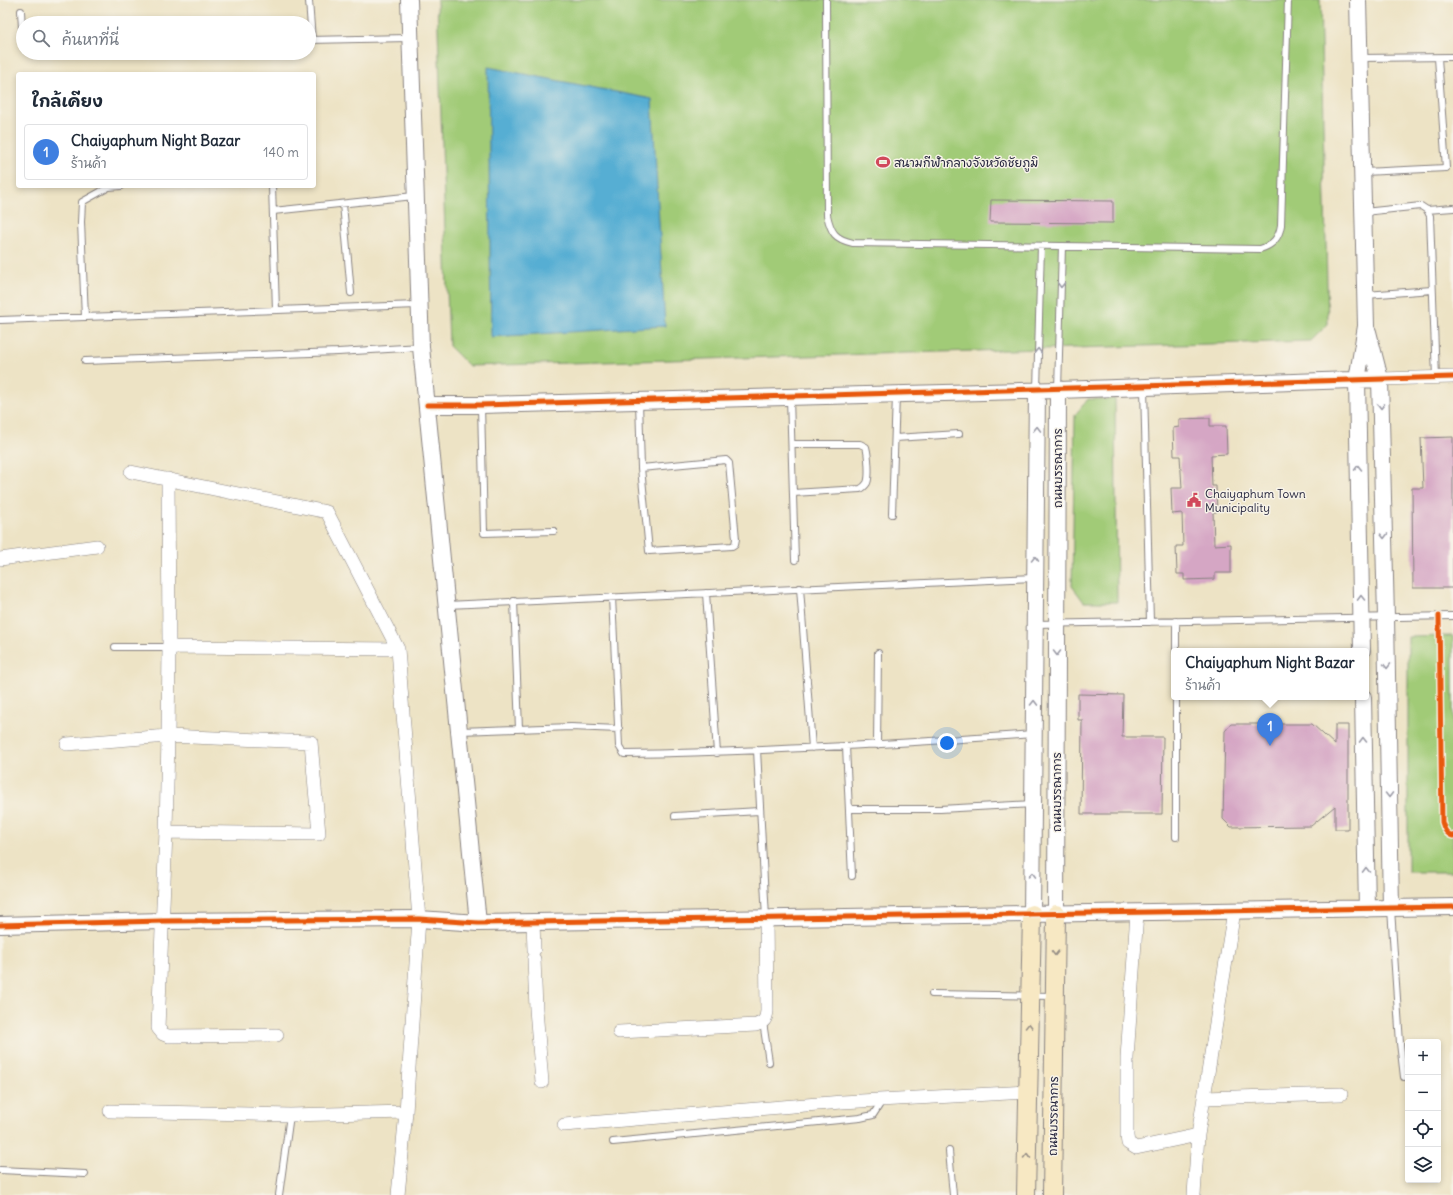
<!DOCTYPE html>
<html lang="th">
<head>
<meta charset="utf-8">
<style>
  body { margin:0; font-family:Delius,"Playpen Sans Thai",sans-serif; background:#f2f2f3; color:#1f2937 }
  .controls { position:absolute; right:12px; bottom:12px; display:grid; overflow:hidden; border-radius:4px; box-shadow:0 2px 6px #0003 }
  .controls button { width:36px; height:36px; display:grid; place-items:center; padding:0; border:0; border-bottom:1px solid #e0e1e3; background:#fff; color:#1f2937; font:20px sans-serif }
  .you { position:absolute; left:947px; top:743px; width:14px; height:14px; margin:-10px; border:3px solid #fff; border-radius:50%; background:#1a73e8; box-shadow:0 0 0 6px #1a73e833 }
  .badge { display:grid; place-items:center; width:26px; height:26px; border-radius:50%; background:#d1495b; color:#fff; font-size:13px; font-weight:700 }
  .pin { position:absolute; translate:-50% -33px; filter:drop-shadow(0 1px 2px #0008) }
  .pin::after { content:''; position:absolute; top:21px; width:14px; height:12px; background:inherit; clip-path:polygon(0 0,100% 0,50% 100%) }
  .popup { position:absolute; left:1171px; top:648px; width:198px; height:52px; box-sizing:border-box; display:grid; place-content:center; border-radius:4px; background:#fff; filter:drop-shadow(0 1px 3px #0005); font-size:13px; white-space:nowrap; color:#747a83 }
  .popup b { font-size:15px; color:#1f2937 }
  .popup::after { content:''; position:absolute; left:50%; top:100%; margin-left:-8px; border:8px solid transparent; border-top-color:#fff }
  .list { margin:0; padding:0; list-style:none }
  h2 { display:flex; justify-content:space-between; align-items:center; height:52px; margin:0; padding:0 16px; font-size:17px }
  h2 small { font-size:13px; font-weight:400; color:#747a83 }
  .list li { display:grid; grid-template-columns:26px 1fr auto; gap:12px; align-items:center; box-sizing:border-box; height:56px; margin:0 8px 8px; padding:0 8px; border:1px solid #e0e1e3; border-radius:4px }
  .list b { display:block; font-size:15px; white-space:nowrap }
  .list p { margin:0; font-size:13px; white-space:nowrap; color:#747a83 }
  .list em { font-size:13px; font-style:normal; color:#747a83 }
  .icon { flex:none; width:22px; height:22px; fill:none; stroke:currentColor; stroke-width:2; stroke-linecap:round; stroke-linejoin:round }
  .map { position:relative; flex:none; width:1453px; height:1195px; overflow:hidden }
  .search { position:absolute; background:#fff; box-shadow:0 2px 6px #0003; left:16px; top:16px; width:300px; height:44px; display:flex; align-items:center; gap:10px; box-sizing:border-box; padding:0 14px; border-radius:22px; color:#747a83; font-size:15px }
  .panel { position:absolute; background:#fff; box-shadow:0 2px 6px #0003; left:16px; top:72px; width:300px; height:116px; border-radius:4px }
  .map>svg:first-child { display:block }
  .green { fill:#a1cb77; stroke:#627659 }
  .water { fill:#56aed3; stroke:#3c6887 }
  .building { fill:#d5a6c4 }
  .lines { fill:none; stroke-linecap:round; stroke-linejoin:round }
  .service-casing { stroke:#888280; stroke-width:8 }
  .minor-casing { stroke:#888280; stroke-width:14 }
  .tertiary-casing { stroke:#888280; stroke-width:18 }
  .secondary-casing { stroke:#888280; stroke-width:20 }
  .service { stroke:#fff; stroke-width:6 }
  .minor { stroke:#fff; stroke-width:13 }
  .tertiary { stroke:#fff; stroke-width:16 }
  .secondary { stroke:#f7e8c3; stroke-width:18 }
  .cycleway-casing { stroke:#f7f3e8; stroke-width:8 }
  .cycleway { stroke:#e8590c; stroke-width:5 }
  .oneway { stroke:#9c9ca7 }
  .oneway2 { stroke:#978f86 }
  .labels { text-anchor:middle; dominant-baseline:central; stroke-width:3; stroke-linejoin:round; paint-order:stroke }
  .poi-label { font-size:12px; fill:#22223b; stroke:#f7f3e8; text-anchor:start }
  .street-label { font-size:12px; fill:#22223b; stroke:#f7f3e8 }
</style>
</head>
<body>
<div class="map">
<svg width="1453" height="1195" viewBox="0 0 1453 1195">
  <rect width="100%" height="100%" fill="#f7f3e8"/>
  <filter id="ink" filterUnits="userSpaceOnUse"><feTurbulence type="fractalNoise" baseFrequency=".025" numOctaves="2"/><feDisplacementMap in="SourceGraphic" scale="8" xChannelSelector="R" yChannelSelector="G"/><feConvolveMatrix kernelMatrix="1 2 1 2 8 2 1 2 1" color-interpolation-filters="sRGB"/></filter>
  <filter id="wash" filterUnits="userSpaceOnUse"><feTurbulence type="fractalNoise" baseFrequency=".012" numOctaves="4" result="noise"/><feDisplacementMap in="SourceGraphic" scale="16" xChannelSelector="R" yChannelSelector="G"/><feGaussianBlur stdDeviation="0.9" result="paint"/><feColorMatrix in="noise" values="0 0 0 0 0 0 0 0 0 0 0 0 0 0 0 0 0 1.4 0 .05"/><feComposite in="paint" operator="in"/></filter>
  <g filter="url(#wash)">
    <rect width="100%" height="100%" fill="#ede3c5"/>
    <path class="green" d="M437 0H1320L1328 324 1311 341 469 366 449 346Z
      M1088 399H1115L1117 602H1084L1072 586 1075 415Z
      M1453 636V872H1408V637Z"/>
    <path class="water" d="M488 67 652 99 665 326 491 337Z"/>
    <g id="blocks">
      <path class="building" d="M991 200 1113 201V223L990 222Z
        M1210 418V426H1226L1227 454 1211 455 1212 486H1216L1217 512H1213L1214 545 1231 544V573H1215V579L1184 580V574H1177L1176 546H1183L1182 513 1172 514 1171 488H1182L1180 456H1174L1173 428 1179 427V419Z
        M1453 437V588H1413L1412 488H1423L1421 438Z
        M1078 694 1123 695 1122 737H1163L1162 814H1081L1082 720H1078Z
        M1231 724H1312L1335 745V725H1348V829H1335V806L1311 826 1231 827 1223 819 1225 731Z"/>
    </g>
  </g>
  <g filter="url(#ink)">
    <use href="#blocks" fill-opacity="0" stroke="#888280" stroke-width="1"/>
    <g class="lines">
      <defs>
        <path id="service" d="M826 0 827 215C831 233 835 239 853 243L1260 249C1273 245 1279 238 1281 225L1288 0
          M309 1 312 40
          M21 11 23 45
          M309 40 409 38
          M1359 58 1453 57
          M1364 172 1446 168 1438 58
          M272 186 276 310
          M343 204 351 293
          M1427 210 1453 208
          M273 211 414 196
          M1364 212 1421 206 1427 210 1430 216 1436 378
          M1366 295 1432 290
          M85 317 81 222 82 202 109 187 121 186
          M0 320 418 305
          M85 361 338 352 421 347
          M1144 388 1150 622
          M1037 390 1041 246
          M1058 390 1062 246
          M790 398 795 560
          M639 401 641 468 649 551 716 547 732 546 735 544 736 539 729 463 726 460 641 468
          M481 405 484 533 554 531
          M895 438 959 434
          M792 444H860L866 447C868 454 870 476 867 483 865 486 863 488 860 489L793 493
          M892 514 896 395
          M800 588 812 748
          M706 593 717 753
          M612 597 619 746 624 754C761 752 897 744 1034 734
          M514 601 519 729
          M447 605 1034 578
          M1176 621V651
          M1035 624 1453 616
          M115 647H169
          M1176 697V837
          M460 731 571 727 619 729
          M877 745 878 653
          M846 746 852 876
          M757 750 766 918
          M849 809H940L1033 804
          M675 816 759 811
          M1391 909 1400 1043 1404 1077
          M932 994 1053 996
          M763 1022 769 1062
          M613 1142 860 1118 873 1115 882 1101
          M949 1151 953 1195
          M0 1170 85 1174
          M279 1195 290 1115"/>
        <path id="minor" d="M1380 379 1453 377
          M131 472 327 512 398 649 419 919 406 1112 398 1195
          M168 479 169 647 168 736 166 832 158 1028 163 1034 168 1036 277 1035
          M0 559 97 546
          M169 647 398 649
          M67 744 168 736 311 742 319 834 166 832
          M1137 913 1127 1058V1136L1128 1143 1136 1148 1198 1135
          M533 922 534 950
          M534 959 536 1009 542 1082
          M619 1032 756 1025C764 1022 766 1020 767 1011L766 918
          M1204 1098 1341 1094
          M110 1111 290 1115 406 1112
          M564 1125 842 1102 1028 1092
          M1194 1195 1198 1135 1234 911"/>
        <path id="tertiary" d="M409 0 421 347 478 923
          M1358 0 1366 326 1357 380 1362 651
          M1368 332 1380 379 1386 617 1391 908
          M427 405H481L1058 390 1380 379
          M1363 697 1367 909
          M1032 914 1037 390
          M1056 914 1058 390
          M0 925 163 921 419 919 478 923 1453 907"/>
        <path id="secondary" d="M1026 1195 1032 914
          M1052 1195 1056 914"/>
      </defs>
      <use href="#service" class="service-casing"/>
      <use href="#minor" class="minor-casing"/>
      <use href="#tertiary" class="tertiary-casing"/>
      <use href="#secondary" class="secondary-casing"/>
      <use href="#service" class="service"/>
      <use href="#minor" class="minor"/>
      <use href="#tertiary" class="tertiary"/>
      <use href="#secondary" class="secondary"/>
      <defs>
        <path id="cycleway" d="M427 405H481L1453 377
          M1439 616 1442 822C1444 829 1446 834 1453 836
          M0 925 163 921 419 919 478 923 1453 907"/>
      </defs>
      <use href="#cycleway" class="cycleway-casing"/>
      <use href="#cycleway" class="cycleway"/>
    </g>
    <defs><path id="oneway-chevron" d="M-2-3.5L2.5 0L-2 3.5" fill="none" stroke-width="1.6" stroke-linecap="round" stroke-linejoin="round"/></defs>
    <g class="oneway">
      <use href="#oneway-chevron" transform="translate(1061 285) rotate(92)"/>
      <use href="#oneway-chevron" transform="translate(1038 351) rotate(-88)"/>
      <use href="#oneway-chevron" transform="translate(1381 406) rotate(89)"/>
      <use href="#oneway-chevron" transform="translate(1037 429) rotate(-89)"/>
      <use href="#oneway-chevron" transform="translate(1358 468) rotate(-91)"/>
      <use href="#oneway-chevron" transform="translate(1384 536) rotate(89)"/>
      <use href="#oneway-chevron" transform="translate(1035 559) rotate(-89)"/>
      <use href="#oneway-chevron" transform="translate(1361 598) rotate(-91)"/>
      <use href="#oneway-chevron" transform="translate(1057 653) rotate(90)"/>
      <use href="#oneway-chevron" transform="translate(1387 666) rotate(89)"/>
      <use href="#oneway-chevron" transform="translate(1034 703) rotate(-89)"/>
      <use href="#oneway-chevron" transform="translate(1363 740) rotate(-91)"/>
      <use href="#oneway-chevron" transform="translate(1389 795) rotate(89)"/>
      <use href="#oneway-chevron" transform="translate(1366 870) rotate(-91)"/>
      <use href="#oneway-chevron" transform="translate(1032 875) rotate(-89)"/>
    </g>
    <g class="oneway2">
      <use href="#oneway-chevron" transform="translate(1055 953) rotate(91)"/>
      <use href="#oneway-chevron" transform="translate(1029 1026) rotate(-89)"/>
      <use href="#oneway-chevron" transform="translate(1027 1156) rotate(-89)"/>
    </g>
  </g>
  <defs>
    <symbol id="stadium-bare" viewBox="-9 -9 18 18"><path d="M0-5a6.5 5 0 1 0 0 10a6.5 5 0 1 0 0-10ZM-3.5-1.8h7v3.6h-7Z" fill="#d1495b" stroke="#f7f3e8" stroke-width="2.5" paint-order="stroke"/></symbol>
    <symbol id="civic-bare" viewBox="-9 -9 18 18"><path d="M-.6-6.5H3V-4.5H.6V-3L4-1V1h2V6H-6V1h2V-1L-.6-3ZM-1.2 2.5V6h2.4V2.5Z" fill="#d1495b" stroke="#f7f3e8" stroke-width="2.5" paint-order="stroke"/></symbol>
  </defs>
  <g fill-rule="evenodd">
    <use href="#stadium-bare" x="873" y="152" width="20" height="20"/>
    <use href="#civic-bare" x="1184" y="490" width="20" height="20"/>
  </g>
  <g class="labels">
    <g class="poi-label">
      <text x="894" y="162">สนามกีฬากลางจังหวัดชัยภูมิ</text>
      <text x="1205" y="493">Chaiyaphum Town<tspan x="1205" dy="14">Municipality</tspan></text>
    </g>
    <g class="street-label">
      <text transform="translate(1057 468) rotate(-90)">ถนนบรรณาการ</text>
      <text transform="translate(1056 792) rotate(-90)">ถนนบรรณาการ</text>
      <text transform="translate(1053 1116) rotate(-89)">ถนนบรรณาการ</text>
    </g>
  </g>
</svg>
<div class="controls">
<button>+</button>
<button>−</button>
<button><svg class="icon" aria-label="locate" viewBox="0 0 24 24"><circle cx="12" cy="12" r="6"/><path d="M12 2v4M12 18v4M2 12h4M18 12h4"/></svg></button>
<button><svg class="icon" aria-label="layers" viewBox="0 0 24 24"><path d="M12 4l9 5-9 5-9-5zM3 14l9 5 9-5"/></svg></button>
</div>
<div class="you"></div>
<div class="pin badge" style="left:1270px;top:746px;background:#3f7fe0">1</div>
<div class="popup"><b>Chaiyaphum Night Bazar</b>ร้านค้า</div>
<div class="search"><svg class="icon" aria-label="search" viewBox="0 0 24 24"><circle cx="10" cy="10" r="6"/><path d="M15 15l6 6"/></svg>ค้นหาที่นี่</div>
<section class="panel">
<h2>ใกล้เคียง<small></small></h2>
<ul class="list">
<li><span class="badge" style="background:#3f7fe0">1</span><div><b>Chaiyaphum Night Bazar</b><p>ร้านค้า</p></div><em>140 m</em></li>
</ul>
</section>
</div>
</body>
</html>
